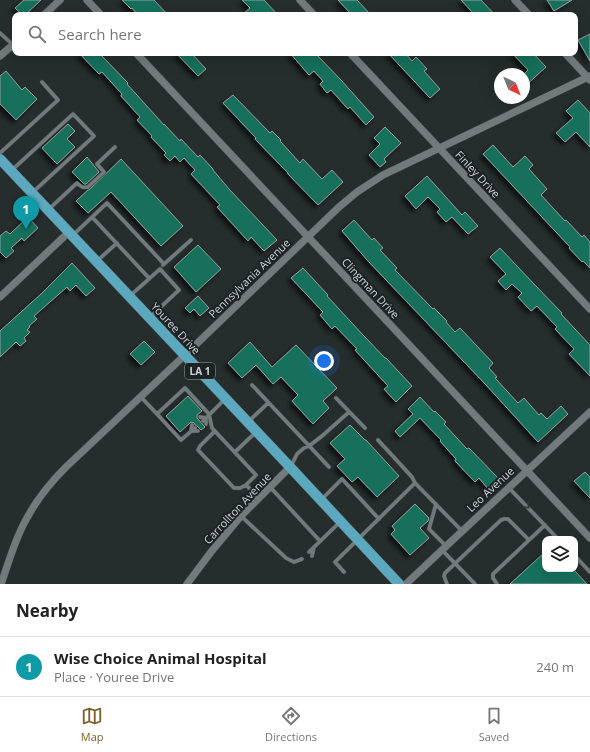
<!DOCTYPE html>
<html lang="en">
<head>
<meta charset="utf-8">
<style>
  body { margin:0; font-family:"Open Sans",sans-serif; background:#f2f2f2; color:#222 }
  .controls { position:absolute; right:12px; bottom:12px; display:grid; overflow:hidden; border-radius:8px; box-shadow:0 4px 16px #0002 }
  .controls button { width:36px; height:36px; display:grid; place-items:center; padding:0; border:0; border-bottom:1px solid #e0e0e0; background:#fff; color:#222; font:20px sans-serif }
  .compass { position:absolute; left:494px; top:68px; width:36px; height:36px; border-radius:50%; background:#fff; box-shadow:0 4px 16px #0002; rotate:137deg }
  .you { position:absolute; left:324px; top:361px; width:14px; height:14px; margin:-10px; border:3px solid #fff; border-radius:50%; background:#1a73e8; box-shadow:0 0 0 6px #1a73e833 }
  .badge { display:grid; place-items:center; width:26px; height:26px; border-radius:50%; background:#7d5e2d; color:#fff; font-size:13px; font-weight:700 }
  .pin { position:absolute; translate:-50% -33px; filter:drop-shadow(0 1px 2px #0008) }
  .pin::after { content:''; position:absolute; top:21px; width:14px; height:12px; background:inherit; clip-path:polygon(0 0,100% 0,50% 100%) }
  .list { margin:0; padding:0; list-style:none }
  h2 { display:flex; justify-content:space-between; align-items:center; height:52px; margin:0; padding:0 16px; font-size:17px }
  h2 small { font-size:13px; font-weight:400; color:#767676 }
  .list li { display:grid; grid-template-columns:26px 1fr auto; gap:12px; align-items:center; box-sizing:border-box; height:60px; padding:0 16px; border-top:1px solid #e0e0e0 }
  .list b { display:block; font-size:15px; white-space:nowrap }
  .list p { margin:0; font-size:13px; white-space:nowrap; color:#767676 }
  .list em { font-size:13px; font-style:normal; color:#767676 }
  .icon { flex:none; width:22px; height:22px; fill:none; stroke:currentColor; stroke-width:2; stroke-linecap:round; stroke-linejoin:round }
  .map { position:relative; flex:none; width:590px; height:584px; overflow:hidden }
  .search { position:absolute; background:#fff; box-shadow:0 4px 16px #0002; left:12px; right:12px; top:12px; height:44px; display:flex; align-items:center; gap:10px; box-sizing:border-box; padding:0 14px; border-radius:8px; color:#767676; font-size:15px }
  .sheet { height:112px; background:#fff }
  nav { display:flex; justify-content:space-around; align-items:center; box-sizing:border-box; height:56px; border-top:1px solid #e0e0e0; background:#fff; font-size:11px; color:#767676 }
  nav a { display:grid; justify-items:center; gap:2px }
  nav .on { color:#7d5e2d }
  .map>svg:first-child { display:block }
  .building { fill:#146f5b; stroke:#979e9c; filter:url(#shadow) }
  .lines { fill:none; stroke-linecap:round; stroke-linejoin:round }
  .service-casing { stroke:#454a4b; stroke-width:4.5 }
  .minor-casing { stroke:#454a4b; stroke-width:8 }
  .primary-casing { stroke:#454a4b; stroke-width:11 }
  .service { stroke:#727a7b; stroke-width:3.5 }
  .minor { stroke:#727a7b; stroke-width:7 }
  .primary { stroke:#5ba8bf; stroke-width:10 }
  .oneway { stroke:#32393a }
  .labels { text-anchor:middle; dominant-baseline:central; stroke-width:4; stroke-linejoin:round; paint-order:stroke }
  .shield { fill:#1d2324; stroke:#9a9f9f; stroke-width:1 }
  .shield-label { font-size:10px; font-weight:bold; fill:#cfd4d4 }
  .street-label { font-size:11px; fill:#cfd4d4; stroke:#1d2324 }
</style>
</head>
<body>
<div class="map">
<svg width="590" height="584" viewBox="0 0 590 584">
  <defs>
    <filter id="shadow"><feDropShadow dx="-3.5" dy="3.5" stdDeviation="2" flood-color="#0009"/></filter>
  </defs>
  <rect width="100%" height="100%" fill="#262d2d"/>
  <path class="building" d="M24 0H41L25 15H22L15 8Z
    M122 0H154L168 15H138L132 8 131 9Z
    M242 0H264L278 15H242L250 8Z
    M338 0H357L371 15H352Z
    M461 0H481L495 15H475Z
    M547 0H572L554 11Z
    M590 34V61L578 40Z
    M79 53H99L128 83 127 84 164 125V124L180 141 181 139 198 157 200 155 213 169V170L229 189 277 240 264 251 251 237 248 241 217 207 220 205 191 174 195 170 184 158 180 162 175 156 170 161 164 155 166 153 151 137 152 136 137 120 140 117 121 96 122 94 102 72 99 74Z
    M176 53H191L206 69 198 76Z
    M290 53H315L341 80 374 117 366 125 350 107 348 109 331 90 327 93 320 84 323 81 314 71 309 75Z
    M388 53H405L412 61 416 57 427 69 424 71 440 89 430 98Z
    M512 53H533L546 67 524 87V74L528 70Z
    M6 71 22 90 25 87 37 99 16 120 0 104V76Z
    M233 95 270 133 272 131 281 140 280 141 300 163 303 159 322 179 332 170 343 182 318 205 288 174V173L255 139 256 138 223 103Z
    M578 100 590 113V147L576 132 565 142 556 133 573 118 566 111Z
    M68 124 75 131 67 139 75 147 57 164 42 148Z
    M385 127 401 143 384 159 386 162 380 167 369 155 380 144 374 138Z
    M493 145 513 167 525 156 533 165 529 169 547 189 541 195 565 221 566 220 582 237 584 235 590 242V268L583 261 582 262 569 248 570 247 483 154Z
    M87 157 99 172 86 184H84L72 172Z
    M121 159 183 226 161 246 111 192 88 213 76 201 88 190 90 189Z
    M427 176 462 215 465 212 478 226 468 234 452 217 446 222 437 212 440 209 428 197 416 209 405 196Z
    M28 217 38 228 24 241 22 238 11 248 14 251 6 258 0 252V236L6 231 10 234Z
    M354 220 372 240 374 238 383 248 380 250 397 268 395 270 433 309 434 308 447 321 446 322 455 332 460 328 493 363 489 368 497 377 495 378 518 403 524 398 539 415 541 413 547 419 561 406 568 414 538 442 487 386 368 261 342 231Z
    M198 245 221 269 196 292 174 267Z
    M500 248 533 283 562 313 561 314 590 345V376L569 354 574 349 555 329 557 327 537 306 531 311 518 297 522 293 512 284 506 290 498 281 506 274 490 257Z
    M72 263 95 288 86 296 76 285 70 291 67 287 34 316 37 319 29 326 30 327 27 330 30 332 24 338 26 341 20 346 16 342 0 357V331L41 294Z
    M303 268 328 295 327 296 363 335 385 358H386L412 386 396 402 384 389 388 386 355 350 357 349 335 326 332 329 320 315 323 312 291 278Z
    M198 296 209 308 200 316 194 309 190 313 185 308Z
    M144 341 155 352 141 365 130 354Z
    M250 342 272 367 296 345 337 388 323 401 329 408 313 424 292 401 298 395 281 377 273 384 256 365 242 378 228 363Z
    M188 396 202 411 197 415V418L205 427 201 430 197 426 195 425 194 423 191 422 180 432 166 416Z
    M420 397 434 412 435 411 446 422 444 424 467 449 469 448 499 479 488 489 479 478 475 482 455 461 456 459 440 441 441 440 420 418 400 437 395 431 413 414 408 409Z
    M350 425 365 440H366L399 476 377 497 358 477 352 482 337 466 345 459 330 443Z
    M585 472 590 477V498L574 481Z
    M415 504 429 518 428 521 420 528 429 538 410 555 391 534 395 530 392 526Z
    M545 552V569H573L587 584H510Z"/>
  <g class="lines">
    <defs>
      <path id="service" d="M0 33 13 45
        M0 153 58 100 42 82
        M12 170 73 114 94 136 33 192
        M49 209 77 183C81 187 83 188 88 187L104 172 97 164 115 147
        M92 217 149 278
        M73 235 107 203 164 264
        M97 261 117 243
        M163 265 191 240
        M131 295 160 269 179 290 150 317
        M252 385 329 467
        M140 396 157 414
        M336 398 365 428
        M200 417 206 418V424
        M203 421 225 399
        M249 421 268 403
        M192 425 191 431H198
        M195 428 181 440 157 414 185 388 209 414 212 428 256 475 246 485 259 498
        M215 431 200 446 198 450 234 488H240L246 485
        M378 440 412 477 415 483
        M235 452 256 432
        M291 466 297 454 304 448 309 446 322 436 349 412
        M270 487 320 541
        M509 488 558 539
        M322 499 342 479 379 519
        M436 504 429 529 446 546
        M241 516 286 558 294 562 302 559
        M442 550 475 584
        M309 552 340 522
        M312 556 314 547
        M575 556 590 572
        M344 572 335 562 415 483 462 531
        M447 584 444 576 445 573 501 520 504 519H508L529 540
        M497 584 493 578V574L545 525"/>
      <path id="minor" d="M87 0 101 15
        M300 0 314 15
        M515 0 529 15
        M44 15 60 0
        M136 53 590 538
        M350 53 590 309
        M565 53 590 80
        M0 56 15 43
        M0 297 69 232
        M1 584C9 562 15 538 27 518 37 499 51 482 66 467L185 355 339 207 357 192 383 175 590 76
        M187 584 211 552 241 516 290 467
        M406 584 442 550 590 412"/>
      <path id="primary" d="M0 159 290 467 399 584"/>
    </defs>
    <use href="#service" class="service-casing"/>
    <use href="#minor" class="minor-casing"/>
    <use href="#primary" class="primary-casing"/>
    <use href="#service" class="service"/>
    <use href="#minor" class="minor"/>
    <use href="#primary" class="primary"/>
  </g>
  <defs><path id="oneway-chevron" d="M-2-3.5L2.5 0L-2 3.5" fill="none" stroke-width="1.6" stroke-linecap="round" stroke-linejoin="round"/></defs>
  <use class="oneway" href="#oneway-chevron" transform="translate(527 506) rotate(46)"/>
  <g class="labels">
    <rect class="shield" x="185" y="363" width="30" height="16" rx="3"/>
    <g class="shield-label">
      <text x="200" y="371">LA 1</text>
    </g>
    <g class="street-label">
      <text transform="translate(478 174) rotate(47)">Finley Drive</text>
      <text transform="translate(249 278) rotate(-44)">Pennsylvania Avenue</text>
      <text transform="translate(371 288) rotate(47)">Clingman Drive</text>
      <text transform="translate(176 328) rotate(47)">Youree Drive</text>
      <text transform="translate(490 489) rotate(-43)">Leo Avenue</text>
      <text transform="translate(237 508) rotate(-47)">Carrollton Avenue</text>
    </g>
  </g>
</svg>
<div class="controls">
<button><svg class="icon" aria-label="layers" viewBox="0 0 24 24"><path d="M12 4l9 5-9 5-9-5zM3 14l9 5 9-5"/></svg></button>
</div>
<svg class="compass" viewBox="-18 -18 36 36"><path d="M0-13l5 13h-10z" fill="#e53935"/><path d="M0 13l5-13h-10z" fill="#767676"/></svg>
<div class="you"></div>
<div class="pin badge" style="left:26px;top:229px;background:#0f9aa8">1</div>
<div class="search"><svg class="icon" aria-label="search" viewBox="0 0 24 24"><circle cx="10" cy="10" r="6"/><path d="M15 15l6 6"/></svg>Search here</div>
</div>
<section class="sheet">
<h2>Nearby<small></small></h2>
<ul class="list">
<li><span class="badge" style="background:#0f9aa8">1</span><div><b>Wise Choice Animal Hospital</b><p>Place · Youree Drive</p></div><em>240 m</em></li>
</ul>
</section>
<nav>
<a class="on"><svg class="icon" aria-label="map" viewBox="0 0 24 24"><path d="M3 6l6-2 6 2 6-2v14l-6 2-6-2-6 2zM9 4v14M15 6v14"/></svg>Map</a>
<a><svg class="icon" aria-label="directions" viewBox="0 0 24 24"><path d="M12 3l9 9-9 9-9-9zM9 14v-3h6M13 9l2 2-2 2"/></svg>Directions</a>
<a><svg class="icon" aria-label="saved" viewBox="0 0 24 24"><path d="M7 4h10v16l-5-4-5 4z"/></svg>Saved</a>
</nav>
</body>
</html>
